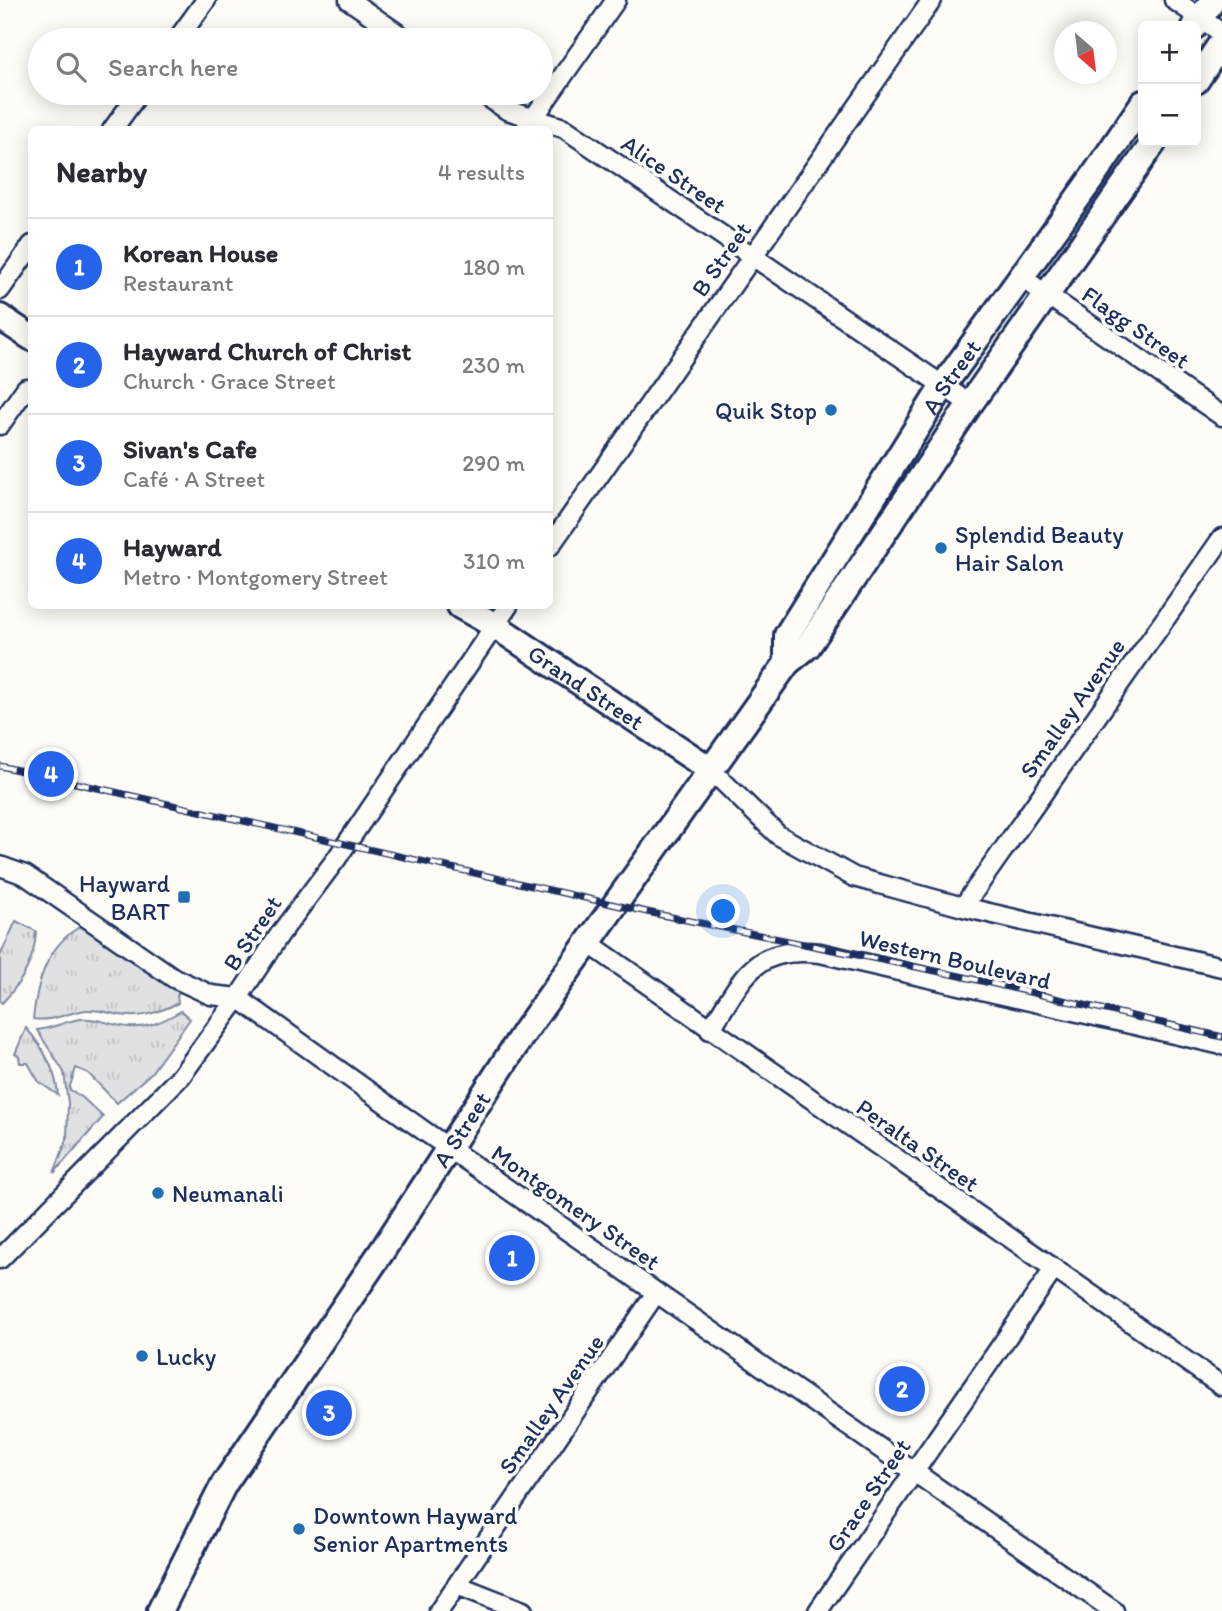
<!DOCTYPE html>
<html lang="en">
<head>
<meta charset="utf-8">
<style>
  body { margin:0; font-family:Itim,sans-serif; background:#f2f2f3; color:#2b2b33 }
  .controls { position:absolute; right:21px; top:21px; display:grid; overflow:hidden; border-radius:10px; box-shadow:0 4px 18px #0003 }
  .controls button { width:63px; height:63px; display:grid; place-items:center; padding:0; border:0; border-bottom:2px solid #e1e1e2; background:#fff; color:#2b2b33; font:35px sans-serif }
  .compass { position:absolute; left:1054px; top:21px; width:63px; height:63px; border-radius:50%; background:#fff; box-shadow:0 4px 18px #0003; rotate:152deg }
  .you { position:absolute; left:724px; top:912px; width:24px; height:24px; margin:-18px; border:5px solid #fff; border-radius:50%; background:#1a73e8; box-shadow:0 0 0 10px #1a73e833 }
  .badge { display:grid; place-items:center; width:46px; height:46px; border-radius:50%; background:#2563eb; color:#fff; font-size:23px; font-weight:700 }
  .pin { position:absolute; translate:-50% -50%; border:4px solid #fff; box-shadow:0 2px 7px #0006 }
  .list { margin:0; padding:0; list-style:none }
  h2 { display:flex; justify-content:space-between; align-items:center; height:91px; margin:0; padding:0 28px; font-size:30px }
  h2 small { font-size:23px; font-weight:400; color:#7c7c81 }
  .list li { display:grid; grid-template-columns:46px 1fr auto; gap:21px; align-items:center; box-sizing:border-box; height:98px; padding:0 28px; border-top:2px solid #e1e1e2 }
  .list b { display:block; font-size:26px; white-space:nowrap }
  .list p { margin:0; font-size:23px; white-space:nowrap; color:#7c7c81 }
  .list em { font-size:23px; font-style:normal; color:#7c7c81 }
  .icon { flex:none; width:38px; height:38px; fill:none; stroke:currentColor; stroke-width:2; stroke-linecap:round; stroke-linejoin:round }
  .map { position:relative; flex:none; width:1222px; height:1611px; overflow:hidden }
  .search { position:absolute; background:#fff; box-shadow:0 4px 18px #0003; left:28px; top:28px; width:525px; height:77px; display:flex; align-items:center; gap:18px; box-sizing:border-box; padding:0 24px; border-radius:38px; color:#7c7c81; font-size:26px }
  .panel { position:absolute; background:#fff; box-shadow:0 4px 18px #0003; left:28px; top:126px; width:525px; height:483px; border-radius:10px }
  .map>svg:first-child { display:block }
  .grass { fill:url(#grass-tufts); stroke:#7e88a0; stroke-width:2 }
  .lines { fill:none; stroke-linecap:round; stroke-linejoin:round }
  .street-casing { stroke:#1b2f5e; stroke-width:23 }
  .secondary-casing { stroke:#1b2f5e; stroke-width:30 }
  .street { stroke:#fdfcf7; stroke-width:18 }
  .secondary { stroke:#fdfcf7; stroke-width:24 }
  .rail-casing { stroke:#1b2f5e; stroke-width:7 }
  .rail { stroke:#fdfcf7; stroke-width:4.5; stroke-dasharray:13; stroke-linecap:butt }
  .poi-dot { fill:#1f6fb2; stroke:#fdfcf7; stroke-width:2.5 }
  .labels { text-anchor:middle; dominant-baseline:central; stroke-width:7; stroke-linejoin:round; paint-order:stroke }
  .street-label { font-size:24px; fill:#1b2f5e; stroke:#fdfcf7 }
  .poi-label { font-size:24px; fill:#1b2f5e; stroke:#fdfcf7; text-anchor:start }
</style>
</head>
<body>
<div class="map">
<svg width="1222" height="1611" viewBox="0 0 1222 1611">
  <defs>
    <pattern id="grass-tufts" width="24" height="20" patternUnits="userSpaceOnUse" patternTransform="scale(1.75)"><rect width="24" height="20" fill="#e0e1e3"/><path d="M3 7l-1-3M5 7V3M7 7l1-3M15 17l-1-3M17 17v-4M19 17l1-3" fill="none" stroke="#c0c1c5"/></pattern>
  </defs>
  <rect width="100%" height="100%" fill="#fdfcf7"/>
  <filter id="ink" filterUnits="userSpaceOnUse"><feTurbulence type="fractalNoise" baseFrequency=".0143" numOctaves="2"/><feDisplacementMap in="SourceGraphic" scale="14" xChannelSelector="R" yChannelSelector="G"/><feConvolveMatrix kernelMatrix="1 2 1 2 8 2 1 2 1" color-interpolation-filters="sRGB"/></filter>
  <g filter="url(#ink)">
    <path class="grass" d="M16 921 36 931C35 960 22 982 2 1003L0 1001V956Z
      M81 926 180 989 177 996 178 1003C159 1012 141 1019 120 1015 109 1013 99 1009 87 1010 68 1012 53 1022 33 1019 37 982 46 946 81 926Z
      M181 1011 190 1019 151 1073 117 1103 88 1073 76 1068 69 1089 83 1098 103 1117 54 1173 67 1139 68 1103 64 1072 37 1030C54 1028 66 1021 80 1019 98 1017 112 1026 129 1027 148 1029 165 1020 181 1011Z
      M26 1028C42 1046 56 1070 58 1095L39 1082 28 1063H20L19 1056 15 1054Z"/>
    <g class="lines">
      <defs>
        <path id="street" d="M349 0 407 40
          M1174 0 1222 33
          M177 40 206 0
          M482 93 507 110 564 128 970 404
          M112 130 139 93
          M525 130 616 0
          M1021 277 1222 416
          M0 290 32 245
          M0 425 26 388
          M550 546 932 0
          M711 770 778 835 854 877 963 907 1222 967
          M0 866 25 875 174 978 211 995 238 998 427 1133 1114 1611
          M963 907 1222 538
          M587 942 1222 1386
          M710 1030C743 979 752 945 820 953L1222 1045
          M0 1259 181 1076 238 998 280 934 337 858 508 606
          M457 1585 523 1611
          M439 1611 656 1293
          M818 1611 1054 1269"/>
        <g id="secondary">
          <path d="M1195 26 1213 0"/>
          <path d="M1196 81 1222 42"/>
          <path d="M0 317 32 338"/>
          <path id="s1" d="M460 606 494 625 711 770"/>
          <path id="s2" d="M787 663V635L943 386 1095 174 1143 103"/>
          <path id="s3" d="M160 1611 224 1484 382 1251 525 1031 787 663 808 646 970 404 1154 142"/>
        </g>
      </defs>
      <use href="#street" class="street-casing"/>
      <use href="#secondary" class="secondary-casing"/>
      <use href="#street" class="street"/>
      <use href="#secondary" class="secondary"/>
      <defs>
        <path id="rail" d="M0 766 647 912 960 976 1222 1037"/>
      </defs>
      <use href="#rail" class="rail-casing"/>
      <use href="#rail" class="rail"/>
    </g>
  </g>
  <g class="poi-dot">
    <circle cx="831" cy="410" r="7"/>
    <circle cx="941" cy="548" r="7"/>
    <rect x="177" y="890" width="14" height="14" rx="3.5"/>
    <circle cx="158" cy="1193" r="7"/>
    <circle cx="142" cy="1356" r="7"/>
    <circle cx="299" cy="1529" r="7"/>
  </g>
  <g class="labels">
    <g class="street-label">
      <text transform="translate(674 174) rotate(34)">Alice Street</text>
      <text transform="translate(721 259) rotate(-55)">B Street</text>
      <text transform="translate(1136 327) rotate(35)">Flagg Street</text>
      <text stroke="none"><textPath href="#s2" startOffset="334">A Street</textPath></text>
      <text stroke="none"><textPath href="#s1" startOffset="150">Grand Street</textPath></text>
      <text transform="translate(1072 708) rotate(-55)">Smalley Avenue</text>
      <text transform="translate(252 933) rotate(-56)">B Street</text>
      <text transform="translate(955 959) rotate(13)">Western Boulevard</text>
      <text stroke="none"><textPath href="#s3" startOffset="569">A Street</textPath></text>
      <text transform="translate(918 1145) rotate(35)">Peralta Street</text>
      <text transform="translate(576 1207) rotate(35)">Montgomery Street</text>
      <text transform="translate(551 1404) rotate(-55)">Smalley Avenue</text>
      <text transform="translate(868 1495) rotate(-56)">Grace Street</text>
    </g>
    <g class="poi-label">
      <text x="817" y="410" text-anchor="end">Quik Stop</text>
      <text x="955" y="534">Splendid Beauty<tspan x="955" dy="28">Hair Salon</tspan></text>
      <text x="170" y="883" text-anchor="end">Hayward<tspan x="170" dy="28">BART</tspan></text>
      <text x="172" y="1193">Neumanali</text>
      <text x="156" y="1356">Lucky</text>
      <text x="313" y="1515">Downtown Hayward<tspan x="313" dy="28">Senior Apartments</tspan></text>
    </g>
  </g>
</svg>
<div class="controls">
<button>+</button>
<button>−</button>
</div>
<svg class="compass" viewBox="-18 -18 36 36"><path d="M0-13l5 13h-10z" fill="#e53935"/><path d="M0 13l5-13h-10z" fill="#7c7c81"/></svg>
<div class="you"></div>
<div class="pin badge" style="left:512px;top:1258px">1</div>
<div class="pin badge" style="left:902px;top:1389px">2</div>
<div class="pin badge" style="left:329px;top:1413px">3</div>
<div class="pin badge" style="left:51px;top:774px">4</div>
<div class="search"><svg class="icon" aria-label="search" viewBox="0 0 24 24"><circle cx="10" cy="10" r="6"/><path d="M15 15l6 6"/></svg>Search here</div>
<section class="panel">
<h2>Nearby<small>4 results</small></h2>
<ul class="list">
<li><span class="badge">1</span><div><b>Korean House</b><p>Restaurant</p></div><em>180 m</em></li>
<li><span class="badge">2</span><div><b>Hayward Church of Christ</b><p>Church · Grace Street</p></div><em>230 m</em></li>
<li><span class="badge">3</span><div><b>Sivan's Cafe</b><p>Café · A Street</p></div><em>290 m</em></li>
<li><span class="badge">4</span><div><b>Hayward</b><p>Metro · Montgomery Street</p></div><em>310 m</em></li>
</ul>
</section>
</div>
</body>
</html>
